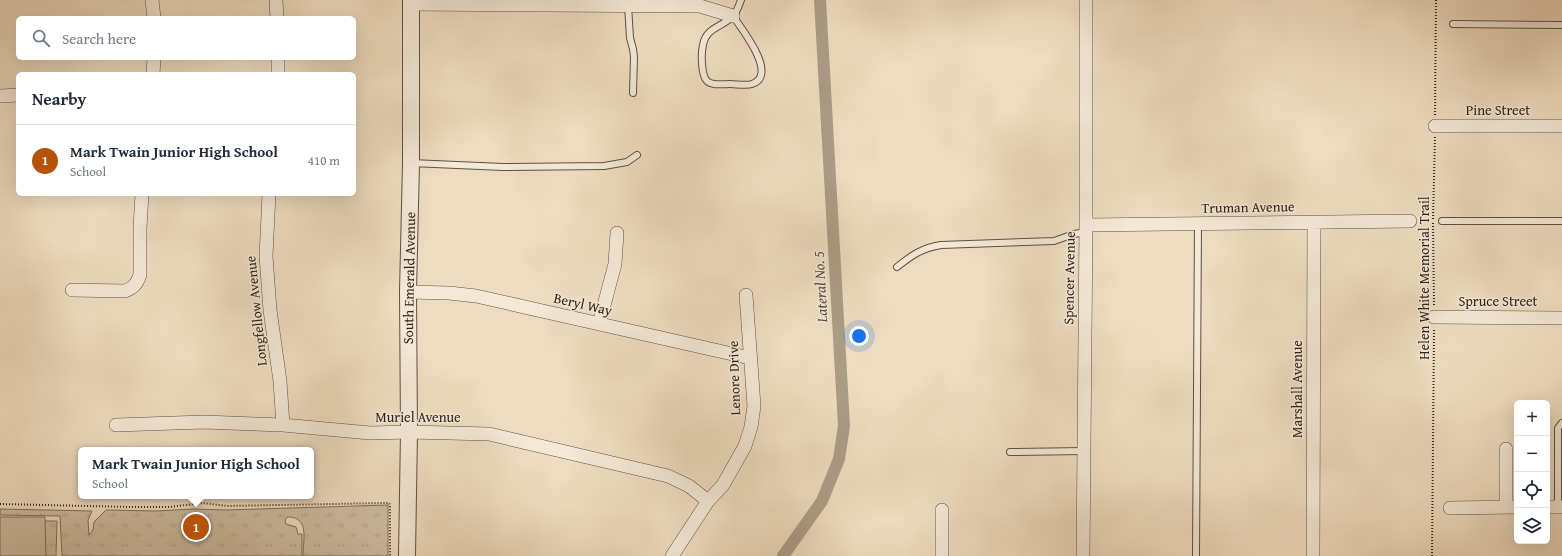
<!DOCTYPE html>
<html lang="en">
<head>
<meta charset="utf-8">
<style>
  body { margin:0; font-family:"Gentium Book Plus",serif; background:#f6f6f7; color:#1f2937 }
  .controls { position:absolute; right:12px; bottom:12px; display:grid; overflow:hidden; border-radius:6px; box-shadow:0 4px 16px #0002 }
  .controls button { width:36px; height:36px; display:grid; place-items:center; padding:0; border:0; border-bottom:1px solid #e0e1e3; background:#fff; color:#1f2937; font:20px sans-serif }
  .you { position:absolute; left:859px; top:336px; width:14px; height:14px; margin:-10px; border:3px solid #fff; border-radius:50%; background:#1a73e8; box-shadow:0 0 0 6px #1a73e833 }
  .badge { display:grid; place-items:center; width:26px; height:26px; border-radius:50%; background:#b45309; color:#fff; font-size:13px; font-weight:700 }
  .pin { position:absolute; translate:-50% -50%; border:2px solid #fff; box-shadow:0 1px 4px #0006 }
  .popup { position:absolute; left:78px; top:447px; width:236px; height:52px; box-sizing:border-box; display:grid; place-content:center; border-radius:6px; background:#fff; filter:drop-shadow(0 1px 3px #0005); font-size:13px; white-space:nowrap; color:#747a83 }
  .popup b { font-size:15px; color:#1f2937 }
  .popup::after { content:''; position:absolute; left:50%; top:100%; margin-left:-8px; border:8px solid transparent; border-top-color:#fff }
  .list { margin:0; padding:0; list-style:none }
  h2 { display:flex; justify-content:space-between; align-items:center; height:52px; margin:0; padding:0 16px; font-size:17px }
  h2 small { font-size:13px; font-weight:400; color:#747a83 }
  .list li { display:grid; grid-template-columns:26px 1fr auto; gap:12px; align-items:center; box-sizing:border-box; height:72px; padding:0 16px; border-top:1px solid #e0e1e3 }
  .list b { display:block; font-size:15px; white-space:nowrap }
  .list p { margin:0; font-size:13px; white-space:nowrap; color:#747a83 }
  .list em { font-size:13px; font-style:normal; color:#747a83 }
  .icon { flex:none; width:22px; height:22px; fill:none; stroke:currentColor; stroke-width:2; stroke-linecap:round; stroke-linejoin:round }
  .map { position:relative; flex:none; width:1562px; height:556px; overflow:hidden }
  .search { position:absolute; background:#fff; box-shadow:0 4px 16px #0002; left:16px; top:16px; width:340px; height:44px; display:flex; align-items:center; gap:10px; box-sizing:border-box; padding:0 14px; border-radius:6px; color:#747a83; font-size:15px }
  .panel { position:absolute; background:#fff; box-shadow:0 4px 16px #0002; left:16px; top:72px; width:340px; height:124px; border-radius:6px }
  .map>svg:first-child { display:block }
  .grass { fill:url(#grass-tufts); stroke:#7c6f5e }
  .park { fill:#cdbca3; stroke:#7c6f5e }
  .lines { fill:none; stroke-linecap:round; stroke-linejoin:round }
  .canal { stroke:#ac9d87; stroke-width:12 }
  .service-casing { stroke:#5c5042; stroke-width:8 }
  .minor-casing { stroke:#5c5042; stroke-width:14 }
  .tertiary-casing { stroke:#5c5042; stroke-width:18 }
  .path { stroke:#2c2218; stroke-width:2; stroke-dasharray:1 2; stroke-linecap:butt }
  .service { stroke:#f4e8d6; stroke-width:6 }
  .minor { stroke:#f4e8d6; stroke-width:13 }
  .tertiary { stroke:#f4e8d6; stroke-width:16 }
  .labels { text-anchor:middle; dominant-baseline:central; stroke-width:3; stroke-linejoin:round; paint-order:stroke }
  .street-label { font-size:14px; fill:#2c2218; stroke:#f4e8d6 }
  .water-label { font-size:15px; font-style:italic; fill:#594d3f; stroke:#f4e8d6 }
</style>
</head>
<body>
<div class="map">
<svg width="1562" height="556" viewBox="0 0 1562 556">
  <defs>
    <pattern id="grass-tufts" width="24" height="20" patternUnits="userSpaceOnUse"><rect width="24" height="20" fill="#cdbca3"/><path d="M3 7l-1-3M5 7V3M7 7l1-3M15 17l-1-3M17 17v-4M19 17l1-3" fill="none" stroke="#b0a18c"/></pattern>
  </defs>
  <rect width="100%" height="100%" fill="#eedcc0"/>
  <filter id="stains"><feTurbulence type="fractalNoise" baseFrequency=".005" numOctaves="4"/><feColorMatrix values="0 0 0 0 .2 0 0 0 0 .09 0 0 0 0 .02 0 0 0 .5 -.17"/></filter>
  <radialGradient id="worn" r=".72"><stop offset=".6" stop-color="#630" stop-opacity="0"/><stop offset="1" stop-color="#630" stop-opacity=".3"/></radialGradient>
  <path class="grass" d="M388 505V556H303C303 540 310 516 287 517L285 520 286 524 296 527 298 534H302V556H62L60 516 0 515V509L92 511 88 520 89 535 93 530 94 522 106 510 156 511 194 509 225 510Z
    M0 521H57L56 556H0Z"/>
  <path class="park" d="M0 517H45L46 556H0Z"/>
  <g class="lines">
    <path class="canal" d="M783 556 822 501 839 459 844 426 820 0"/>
    <defs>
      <path id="service" d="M628 5 630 38 633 49 634 57 633 93
        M733 16C741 28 779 75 752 84 746 86 736 84 730 84 723 84 712 86 707 81 701 75 701 53 703 45 706 27 723 27 733 16 737 12 739 5 741 0
        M1453 24 1562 25
        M411 163 503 167 604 166 627 162 637 155
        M1442 221H1562
        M897 267C912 255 922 248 941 245L1054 241 1074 234 1086 232
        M1010 452 1084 451
        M1558 507V428L1562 423
        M1196 556 1198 224"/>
      <path id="minor" d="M152 0 154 18
        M276 0 277 18
        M411 4 700 6 733 16
        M278 58V74
        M153 74 154 58
        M0 96 18 95
        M1435 126H1562
        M269 194 266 256 270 310 280 381 283 425
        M1086 225 1410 221
        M72 290 125 291C133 288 137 284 140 275V228L142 194
        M408 292 449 293 476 296 750 358
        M1434 317 1562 318
        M599 324 615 264 617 233
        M116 425 204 422 283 425 370 433 409 432 489 434 668 476 689 486 708 501
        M1506 507V449
        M1547 507H1562
        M1450 508 1517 507
        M942 510V556
        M672 556 708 501 723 485 745 446 751 427 754 406 746 295
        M1083 556 1086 225V0
        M1313 556 1314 223"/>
      <path id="tertiary" d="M407 556 409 432 408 292 411 163V0"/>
    </defs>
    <use href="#service" class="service-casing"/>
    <use href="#minor" class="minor-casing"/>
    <use href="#tertiary" class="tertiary-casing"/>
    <path class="path" d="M1435 115 1436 0
      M1433 219 1435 137
      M1433 223 1434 305
      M0 504 131 507H169L203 503 227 506 386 503H389L390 505V556
      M1432 556 1434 329"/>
    <use href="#service" class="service"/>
    <use href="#minor" class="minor"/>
    <use href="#tertiary" class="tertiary"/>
  </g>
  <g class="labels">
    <g class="street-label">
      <text x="1498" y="110">Pine Street</text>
      <text transform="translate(1248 207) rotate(-1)">Truman Avenue</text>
      <text transform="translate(409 278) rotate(-89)">South Emerald Avenue</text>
      <text transform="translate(1069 278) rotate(-89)">Spencer Avenue</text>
      <text transform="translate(1424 278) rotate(-90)">Helen White Memorial Trail</text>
      <text x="1498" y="301">Spruce Street</text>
      <text transform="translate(583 304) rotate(13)">Beryl Way</text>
      <text transform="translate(256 311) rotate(-96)">Longfellow Avenue</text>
      <text transform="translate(734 378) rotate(-92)">Lenore Drive</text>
      <text transform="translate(1297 389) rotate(-90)">Marshall Avenue</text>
      <text x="418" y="417">Muriel Avenue</text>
    </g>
    <g class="water-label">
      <text transform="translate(820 287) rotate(-93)">Lateral No. 5</text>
    </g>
  </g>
  <rect width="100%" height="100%" filter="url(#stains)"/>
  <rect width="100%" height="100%" fill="url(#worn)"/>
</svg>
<div class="controls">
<button>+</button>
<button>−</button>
<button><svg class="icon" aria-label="locate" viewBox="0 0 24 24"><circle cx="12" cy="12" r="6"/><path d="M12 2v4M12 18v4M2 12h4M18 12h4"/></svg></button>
<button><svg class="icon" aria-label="layers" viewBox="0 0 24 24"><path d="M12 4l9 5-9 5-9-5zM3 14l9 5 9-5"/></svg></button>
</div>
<div class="you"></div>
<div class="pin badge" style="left:196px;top:527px">1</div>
<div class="popup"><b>Mark Twain Junior High School</b>School</div>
<div class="search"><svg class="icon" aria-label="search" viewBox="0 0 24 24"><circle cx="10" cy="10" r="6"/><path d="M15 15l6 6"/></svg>Search here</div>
<section class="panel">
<h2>Nearby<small></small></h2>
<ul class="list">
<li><span class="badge">1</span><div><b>Mark Twain Junior High School</b><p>School</p></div><em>410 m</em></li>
</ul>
</section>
</div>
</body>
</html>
